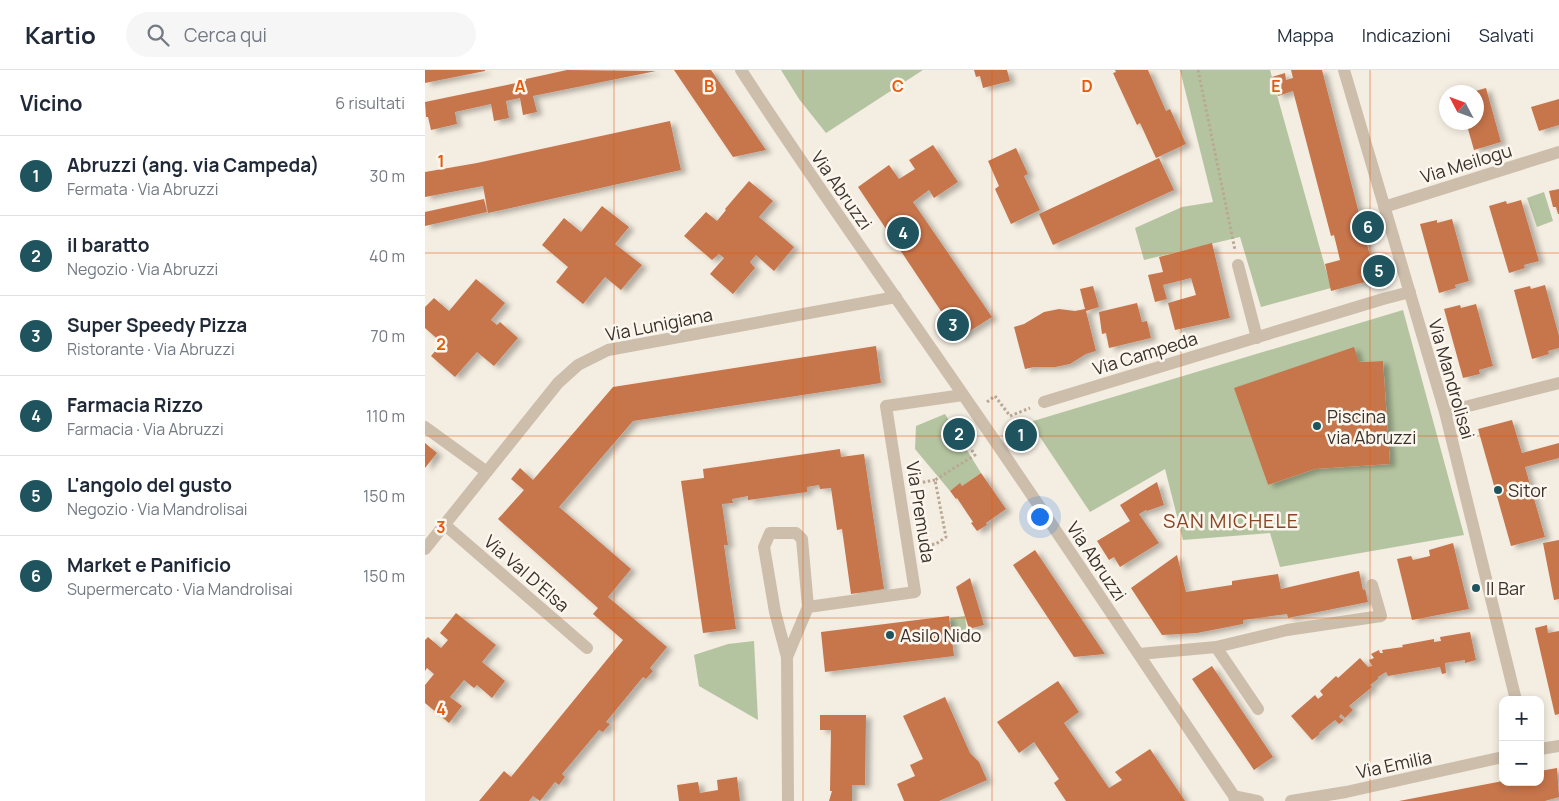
<!DOCTYPE html>
<html lang="it">
<head>
<meta charset="utf-8">
<style>
  body { margin:0; font-family:Manrope,sans-serif; background:#f6f6f7; color:#1f2937 }
  .controls { position:absolute; right:15px; bottom:15px; display:grid; overflow:hidden; border-radius:10px; box-shadow:0 2px 8px #0003 }
  .controls button { width:45px; height:45px; display:grid; place-items:center; padding:0; border:0; border-bottom:1px solid #e0e1e3; background:#fff; color:#1f2937; font:25px sans-serif }
  .compass { position:absolute; left:1014px; top:15px; width:45px; height:45px; border-radius:50%; background:#fff; box-shadow:0 2px 8px #0003; rotate:311deg }
  .you { position:absolute; left:614px; top:446px; width:18px; height:18px; margin:-12px; border:4px solid #fff; border-radius:50%; background:#1a73e8; box-shadow:0 0 0 8px #1a73e833 }
  .badge { display:grid; place-items:center; width:32px; height:32px; border-radius:50%; background:#1f545e; color:#fff; font-size:16px; font-weight:700 }
  .pin { position:absolute; translate:-50% -50%; border:2px solid #fff; box-shadow:0 1px 5px #0006 }
  .list { margin:0; padding:0; list-style:none }
  h2 { display:flex; justify-content:space-between; align-items:center; height:65px; margin:0; padding:0 20px; font-size:21px }
  h2 small { font-size:16px; font-weight:400; color:#747a83 }
  .list li { display:grid; grid-template-columns:32px 1fr auto; gap:15px; align-items:center; box-sizing:border-box; height:80px; padding:0 20px; border-top:1px solid #e0e1e3 }
  .list b { display:block; font-size:19px; white-space:nowrap }
  .list p { margin:0; font-size:16px; white-space:nowrap; color:#747a83 }
  .list em { font-size:16px; font-style:normal; color:#747a83 }
  .icon { flex:none; width:28px; height:28px; fill:none; stroke:currentColor; stroke-width:2; stroke-linecap:round; stroke-linejoin:round }
  .map { position:relative; flex:none; width:1134px; height:731px; overflow:hidden }
  header { display:flex; align-items:center; gap:30px; box-sizing:border-box; height:70px; padding:0 25px; background:#fff; border-bottom:1px solid #e0e1e3 }
  header strong { font-size:24px }
  nav { display:flex; gap:28px; margin-inline-start:auto; font-size:18px }
  .search { width:350px; height:45px; background:#f6f6f7; display:flex; align-items:center; gap:12px; box-sizing:border-box; padding:0 18px; border-radius:28px; color:#747a83; font-size:19px }
  main { display:flex }
  aside { flex:1; background:#fff }
  .map>svg:first-child { display:block }
  .green { fill:#b5c4a0; fill-rule:evenodd }
  .building { fill:#c7754c; filter:url(#shadow) }
  .lines { fill:none; stroke-linecap:round; stroke-linejoin:round }
  .path { stroke:#b9a896; stroke-width:3; stroke-dasharray:2.5 2.5; stroke-linecap:butt }
  .minor { stroke:#cdbeac; stroke-width:12 }
  .tertiary { stroke:#cdbeac; stroke-width:12 }
  .grid { fill:none; stroke:#e8590c; stroke-width:1; stroke-opacity:0.55 }
  .poi-dot { fill:#1f545e; stroke:#fbf6ee; stroke-width:2 }
  .labels { text-anchor:middle; dominant-baseline:central; stroke-width:5; stroke-linejoin:round; paint-order:stroke }
  .street-label { font-size:18px; fill:#3b312b; stroke:#fbf6ee }
  .poi-label { font-size:18px; fill:#3b312b; stroke:#fbf6ee; text-anchor:start }
  .quarter-label { font-size:20px; letter-spacing:1px; fill:#8b4523; stroke:#fbf6ee }
  .grid-label { font-size:16px; text-anchor:middle; font-weight:bold; fill:#e8590c; stroke:#fbf6ee; stroke-width:5; stroke-linejoin:round; paint-order:stroke }
</style>
</head>
<body>
<header>
<strong>Kartio</strong>
<div class="search"><svg class="icon" aria-label="search" viewBox="0 0 24 24"><circle cx="10" cy="10" r="6"/><path d="M15 15l6 6"/></svg>Cerca qui</div>
<nav><a>Mappa</a><a>Indicazioni</a><a>Salvati</a></nav>
</header>
<main>
<aside>
<h2>Vicino<small>6 risultati</small></h2>
<ul class="list">
<li><span class="badge">1</span><div><b>Abruzzi (ang. via Campeda)</b><p>Fermata · Via Abruzzi</p></div><em>30 m</em></li>
<li><span class="badge">2</span><div><b>il baratto</b><p>Negozio · Via Abruzzi</p></div><em>40 m</em></li>
<li><span class="badge">3</span><div><b>Super Speedy Pizza</b><p>Ristorante · Via Abruzzi</p></div><em>70 m</em></li>
<li><span class="badge">4</span><div><b>Farmacia Rizzo</b><p>Farmacia · Via Abruzzi</p></div><em>110 m</em></li>
<li><span class="badge">5</span><div><b>L'angolo del gusto</b><p>Negozio · Via Mandrolisai</p></div><em>150 m</em></li>
<li><span class="badge">6</span><div><b>Market e Panificio</b><p>Supermercato · Via Mandrolisai</p></div><em>150 m</em></li>
</ul>
</aside>
<div class="map">
<svg width="1134" height="731" viewBox="0 0 1134 731">
  <defs>
    <filter id="shadow"><feDropShadow dx="5.5" dy="3" stdDeviation="2.5" flood-color="#0004"/></filter>
  </defs>
  <rect width="100%" height="100%" fill="#f4ede1"/>
  <path class="green" d="M356 0H498L401 63 374 29Z
    M755 0H845L906 218 836 237 815 167 719 190 710 158 757 137 788 132Z
    M1119 122 1128 151 1112 157 1102 128Z
    M978 240 1039 465 855 497 845 463 758 470 740 399 665 442 605 352ZM958 291 965 394 890 399 843 415 810 318 934 292Z
    M520 344 556 403 537 416 535 414 525 421 490 379 491 356Z
    M540 546 543 572 528 573 525 548Z
    M329 571 333 650 274 616 269 585 303 574Z"/>
  <path class="building" d="M0 0H60V1L0 13Z
    M142 0 231 1 108 26 112 42 98 45 95 28 81 31 84 48 69 51 66 34 30 42 32 54 6 60 3 47H1L0 32 101 11V9Z
    M249 0H286L341 80 308 87Z
    M549 0H582L585 11 558 18 555 6 551 7Z
    M690 0H723L741 41 745 39 761 74 731 88 715 53 712 55 688 3 691 2Z
    M866 0H897L951 209 906 221 900 194 915 190 909 165 906 166 868 21 853 26 847 7 860 3 861 10 868 8Z
    M1061 18 1076 72 1049 80 1041 52H1052V22H1047Z
    M1134 29V55L1114 61 1106 37Z
    M245 51 256 100 63 143 58 116 0 127V102L52 93Z
    M508 75 533 112 509 128 504 120 488 132 567 247 534 268 433 117 464 95 474 109 490 99 484 90Z
    M591 78 603 104 599 106 615 140 586 154 570 119 574 116 563 91Z
    M734 88 749 120 628 175 614 144Z
    M324 111 348 131 334 147 369 177 349 201 331 185 325 192 330 198 308 224 285 204 299 188 294 184 287 190 259 166 281 142 292 151 301 140 300 139Z
    M1134 119V144H1133L1131 137H1128L1124 121Z
    M59 129 62 142 0 156V142Z
    M1096 130 1114 191 1099 195 1100 198 1084 203 1064 136 1081 131 1082 134Z
    M177 136 204 157 190 174 217 195 196 220 180 207 158 234 131 212 143 197 117 175 139 148 156 162Z
    M1027 149 1044 211 1030 215 1031 218 1014 223 995 154 1012 150V153Z
    M787 173 805 248 750 260 743 233 771 225 766 208 738 215 742 229 730 232 723 205 738 202 734 187Z
    M51 209 80 233 66 250 72 255 75 252 93 268 69 296 52 282 30 307 6 286 17 273 0 258V237L9 228 24 241Z
    M1120 215 1134 266V278L1123 281 1124 284 1107 289 1089 220 1105 216 1106 219Z
    M668 216 674 237 661 241 671 281 661 284 645 294 630 297H609L600 299 589 257 599 254 619 242 634 239 650 241 660 239 655 219Z
    M712 233 717 252 722 251 726 268 684 278 681 263 677 264 674 242Z
    M1051 234 1068 296 1054 300 1055 304 1038 308 1019 239 1035 235 1036 238Z
    M451 276 456 313 208 351 134 437 206 499 183 527 242 577 225 598 228 601 221 609 218 607 181 652 185 654 178 662 174 660 137 704 140 707 134 715 130 712 115 731 108 726 104 731H54L79 701 86 707 198 570 168 544 173 538 73 449 99 420 86 409 95 398 108 410 188 317Z
    M929 277 934 292 958 291 965 394 890 399 843 415 809 318Z
    M1087 350 1097 383 1134 373V388L1100 397 1120 467 1086 476 1053 359Z
    M0 373 12 383 0 398Z
    M415 379 416 387 439 384 459 519 426 524 417 459 412 460 406 418 395 419 394 415 382 417V422L323 430V426L307 429 308 433 297 434 303 475H299L311 559 278 563 256 411 279 408 278 399Z
    M556 403 581 439 561 453 562 455 552 461 546 453 548 452 532 428 531 429 525 421 535 413 537 416Z
    M732 412 739 435 722 441 721 440 714 444 734 473 695 497 689 487 684 490 672 471 705 451 695 435Z
    M1134 470V529L1129 530 1118 473Z
    M1028 473 1044 539 987 550 972 489 986 486 988 490 1005 486 1004 480Z
    M610 480 680 584 649 587 588 495Z
    M752 485 761 522 807 515V511L853 504 856 519 934 501 938 520 940 519 943 532 863 548 862 544 818 550V554L772 563 737 565 706 518Z
    M545 508 559 555 544 559 531 517Z
    M31 543 71 575 57 592 80 611 67 628 52 615 49 618 39 610 25 627 37 636 24 653 0 633V615L9 604 2 598 0 601V570L3 567 16 578 23 570 15 563Z
    M524 546 529 586 400 602 396 562Z
    M1122 555 1123 563 1134 561V644L1130 645 1110 558Z
    M1045 562 1051 590 1040 593V590L1020 593 1021 603 1017 604 1015 597 963 606 961 602 953 607V609L945 615 947 617 924 636 928 640 920 648 916 644 914 647 919 650 914 654 910 650 894 663 895 664 887 670 866 646 890 625 893 629 898 625 895 621 911 606 913 608 935 588 943 597 947 596 944 590 949 588 946 584 954 580 955 583H958L957 580 978 577 977 575 1009 569V572L1016 571 1015 567Z
    M787 596 848 687 829 700 767 609Z
    M633 611 654 642 639 653 684 718 697 710 690 702 725 679 760 731H641L629 713 634 709 609 672 594 683 572 652Z
    M520 627 545 683 554 692 562 710 514 731H479L472 714 490 706 485 695 498 689 478 646Z
    M395 645H441L440 715H427V731H404L407 721H405L406 660H395Z
    M1132 698 1134 727 1120 731H974L1078 711V712H1115V701Z
    M312 707 315 731H254L252 715 273 712 275 723 293 720 292 710Z"/>
  <g class="lines">
    <path class="path" d="M773 0 810 180
      M562 332 570 326 585 346 605 338
      M488 414 510 410
      M497 476 511 474 521 467 510 410 550 385 530 355 537 350"/>
    <path class="minor" d="M919 0 1020 342 1091 630
      M959 137 1134 82
      M813 195 832 268
      M619 332 958 229 985 222
      M1020 342 1134 313
      M0 357 62 402
      M20 455 162 578
      M0 479 133 313 153 295 183 280 471 227
      M383 537 490 522 461 336 538 325
      M791 577 833 639
      M714 584 791 577 862 560 956 546 947 515
      M362 587 383 537 377 469 371 463H345L339 477 350 542 362 587 363 731"/>
    <path class="tertiary" d="M316 0C391 116 472 228 550 342 638 469 722 598 809 726L810 731
      M1115 679 1134 676
      M809 726 833 731
      M866 731 921 722 1078 687"/>
  </g>
  <path class="grid" d="M189 0V731M378 0V731M567 0V731M756 0V731M945 0V731M0 183H1134M0 366H1134M0 548H1134"/>
  <g class="poi-dot">
    <circle cx="892" cy="356" r="5"/>
    <circle cx="1073" cy="420" r="5"/>
    <circle cx="1051" cy="518" r="5"/>
    <circle cx="465" cy="565" r="5"/>
  </g>
  <g class="labels">
    <g class="street-label">
      <text transform="translate(1041 93) rotate(-17)">Via Meilogu</text>
      <text transform="translate(417 120) rotate(55)">Via Abruzzi</text>
      <text transform="translate(234 254) rotate(-11)">Via Lunigiana</text>
      <text transform="translate(720 283) rotate(-17)">Via Campeda</text>
      <text transform="translate(1027 309) rotate(74)">Via Mandrolisai</text>
      <text transform="translate(496 442) rotate(81)">Via Premuda</text>
      <text transform="translate(672 491) rotate(56)">Via Abruzzi</text>
      <text transform="translate(102 503) rotate(41)">Via Val D'Elsa</text>
      <text transform="translate(969 694) rotate(-12)">Via Emilia</text>
    </g>
    <g class="poi-label">
      <text x="902" y="346">Piscina<tspan x="902" dy="21">via Abruzzi</tspan></text>
      <text x="1083" y="420">Sitor</text>
      <text x="1061" y="518">Il Bar</text>
      <text x="475" y="565">Asilo Nido</text>
    </g>
    <g class="quarter-label">
      <text x="806" y="450">SAN MICHELE</text>
    </g>
  </g>
  <g class="grid-label">
    <text x="95" y="22">A</text>
    <text x="284" y="22">B</text>
    <text x="473" y="22">C</text>
    <text x="662" y="22">D</text>
    <text x="851" y="22">E</text>
    <text x="16" y="97">1</text>
    <text x="16" y="280">2</text>
    <text x="16" y="463">3</text>
    <text x="16" y="645">4</text>
  </g>
</svg>
<div class="controls">
<button>+</button>
<button>−</button>
</div>
<svg class="compass" viewBox="-18 -18 36 36"><path d="M0-13l5 13h-10z" fill="#e53935"/><path d="M0 13l5-13h-10z" fill="#747a83"/></svg>
<div class="you"></div>
<div class="pin badge" style="left:596px;top:365px">1</div>
<div class="pin badge" style="left:534px;top:364px">2</div>
<div class="pin badge" style="left:528px;top:255px">3</div>
<div class="pin badge" style="left:478px;top:163px">4</div>
<div class="pin badge" style="left:954px;top:201px">5</div>
<div class="pin badge" style="left:943px;top:157px">6</div>
</div>
</main>
</body>
</html>
